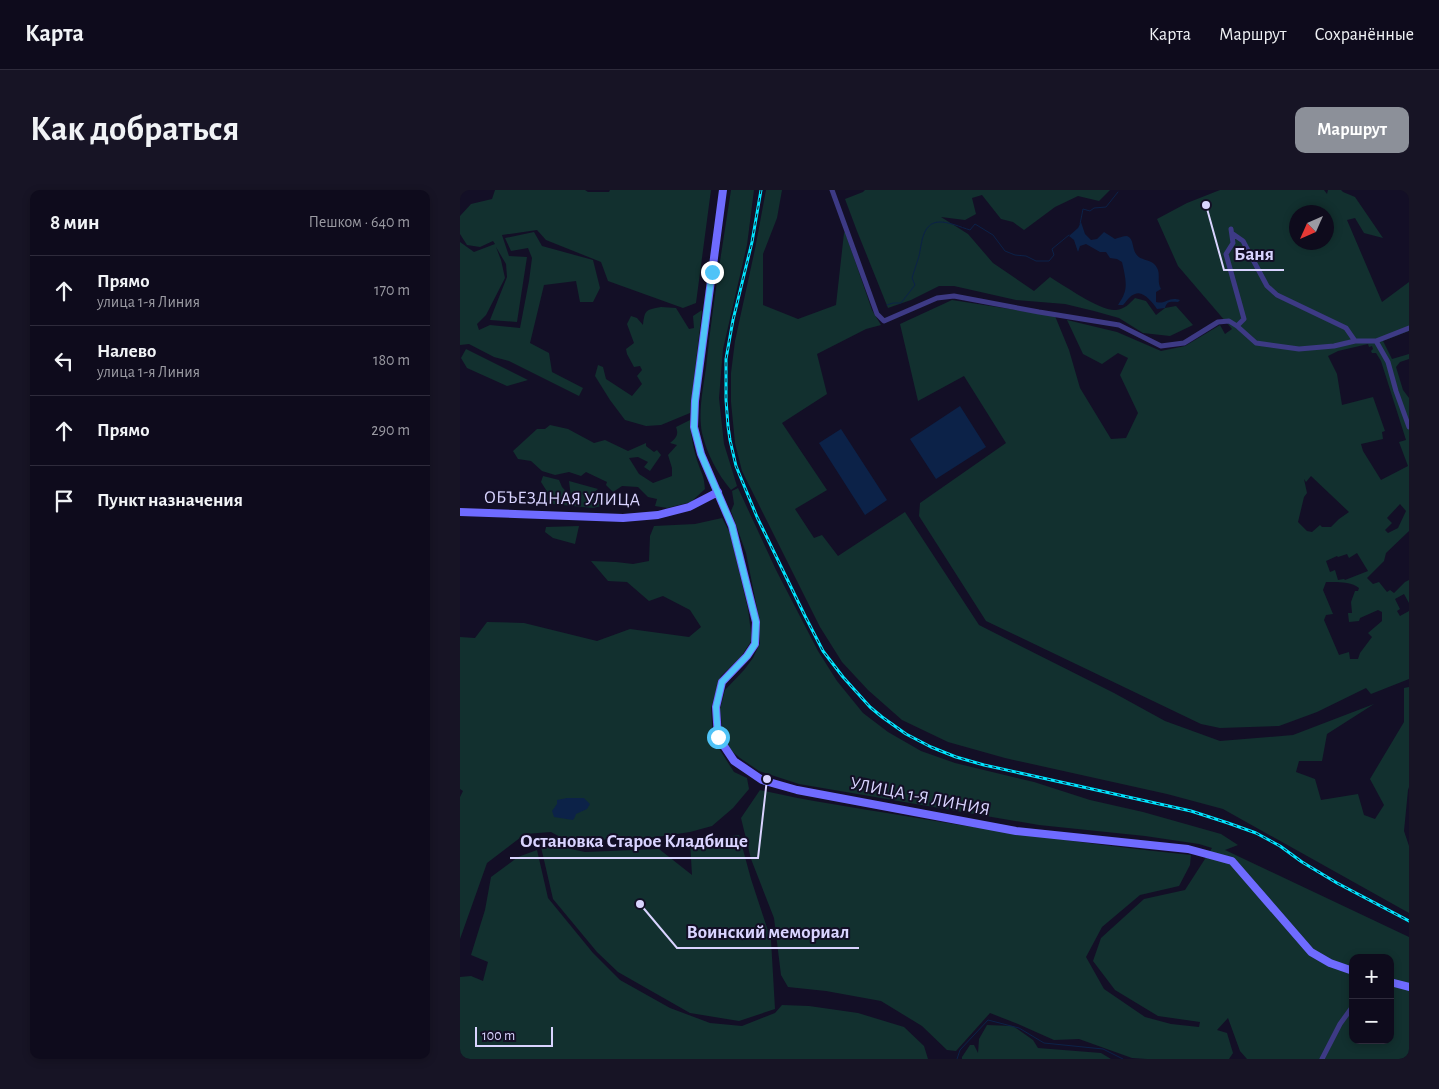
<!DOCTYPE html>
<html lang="ru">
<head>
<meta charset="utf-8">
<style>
  body { margin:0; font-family:"Alegreya Sans",sans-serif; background:#171425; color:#f1f3f6 }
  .controls { position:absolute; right:15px; bottom:15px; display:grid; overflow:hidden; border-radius:10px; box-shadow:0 2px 8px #0003 }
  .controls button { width:45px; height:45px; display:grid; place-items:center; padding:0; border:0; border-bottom:1px solid #2e2b3b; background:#0e0b1c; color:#f1f3f6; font:25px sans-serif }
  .compass { position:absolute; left:829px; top:15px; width:45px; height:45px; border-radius:50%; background:#0e0b1c; box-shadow:0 2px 8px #0003; rotate:225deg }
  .scale { position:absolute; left:15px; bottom:12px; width:78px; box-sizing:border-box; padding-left:5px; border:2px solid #d9d4ff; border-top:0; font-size:14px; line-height:18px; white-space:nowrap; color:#d9d4ff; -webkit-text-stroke:4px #130f26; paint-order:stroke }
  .stop { position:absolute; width:15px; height:15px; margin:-11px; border:4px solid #4fc3f7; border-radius:50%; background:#fff }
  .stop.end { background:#4fc3f7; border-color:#fff; box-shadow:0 1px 5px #0008 }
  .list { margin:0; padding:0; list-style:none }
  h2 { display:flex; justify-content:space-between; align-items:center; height:65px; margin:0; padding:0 20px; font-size:21px }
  h2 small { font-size:16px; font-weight:400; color:#9b9ba3 }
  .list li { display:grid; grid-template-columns:32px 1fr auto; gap:15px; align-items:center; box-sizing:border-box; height:70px; padding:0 20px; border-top:1px solid #2e2b3b }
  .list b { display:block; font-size:19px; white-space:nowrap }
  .list p { margin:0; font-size:16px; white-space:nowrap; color:#9b9ba3 }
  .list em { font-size:16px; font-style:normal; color:#9b9ba3 }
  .icon { flex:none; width:28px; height:28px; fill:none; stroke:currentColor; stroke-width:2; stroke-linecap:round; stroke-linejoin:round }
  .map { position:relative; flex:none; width:949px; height:869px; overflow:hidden; border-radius:10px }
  header { display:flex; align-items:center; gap:30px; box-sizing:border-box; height:70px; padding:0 25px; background:#0e0b1c; border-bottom:1px solid #2e2b3b }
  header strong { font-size:24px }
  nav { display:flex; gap:28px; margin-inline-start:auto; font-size:18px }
  .intro { display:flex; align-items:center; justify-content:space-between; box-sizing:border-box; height:120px; padding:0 30px }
  h1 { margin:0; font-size:35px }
  .button { padding:12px 22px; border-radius:10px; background:#8c9099; color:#fff; font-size:18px; font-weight:700 }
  main { display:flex; gap:30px; padding:0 30px }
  aside { flex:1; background:#0e0b1c; border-radius:10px; box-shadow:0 2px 8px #0003 }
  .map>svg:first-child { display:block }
  .green { fill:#12302f; fill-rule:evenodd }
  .water { fill:#0c2248 }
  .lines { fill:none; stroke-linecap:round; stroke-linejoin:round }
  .stream { stroke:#0c2248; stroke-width:1 }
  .street { stroke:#3d3a85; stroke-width:5 }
  .secondary { stroke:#6f6bff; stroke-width:8 }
  .rail-casing { stroke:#00e5ff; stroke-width:3 }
  .rail { stroke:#130f26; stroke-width:1; stroke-dasharray:4; stroke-linecap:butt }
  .route { stroke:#4fc3f7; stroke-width:6 }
  .labels { text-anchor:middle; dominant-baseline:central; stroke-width:4; stroke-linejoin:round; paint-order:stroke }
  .street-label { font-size:18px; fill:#d9d4ff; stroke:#130f26 }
  .leader { fill:none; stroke:#d9d4ff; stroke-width:2 }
  .callout-dot { fill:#d9d4ff; stroke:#130f26; stroke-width:2 }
  .callout-label { font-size:19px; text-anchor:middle; font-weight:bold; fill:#d9d4ff; stroke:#130f26; stroke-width:4; stroke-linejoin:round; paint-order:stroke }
</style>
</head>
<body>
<header>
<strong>Карта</strong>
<nav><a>Карта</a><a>Маршрут</a><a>Сохранённые</a></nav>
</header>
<div class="intro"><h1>Как добраться</h1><a class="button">Маршрут</a></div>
<main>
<aside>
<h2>8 мин<small>Пешком · 640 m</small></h2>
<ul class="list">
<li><svg class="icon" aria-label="ahead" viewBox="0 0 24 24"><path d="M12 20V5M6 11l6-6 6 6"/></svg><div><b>Прямо</b><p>улица 1-я Линия</p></div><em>170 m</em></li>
<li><svg class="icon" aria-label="left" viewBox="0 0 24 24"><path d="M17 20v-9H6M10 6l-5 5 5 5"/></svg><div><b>Налево</b><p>улица 1-я Линия</p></div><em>180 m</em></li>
<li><svg class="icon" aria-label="ahead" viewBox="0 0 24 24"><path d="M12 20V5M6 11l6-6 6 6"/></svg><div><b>Прямо</b></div><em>290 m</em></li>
<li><svg class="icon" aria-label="arrive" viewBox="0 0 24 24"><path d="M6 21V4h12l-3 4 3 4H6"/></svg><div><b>Пункт назначения</b></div></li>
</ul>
</aside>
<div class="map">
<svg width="949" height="869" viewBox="0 0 949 869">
  <rect width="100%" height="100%" fill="#130f26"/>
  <path class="green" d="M35 0H125L128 2H149L150 0H251L236 113 223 118 148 91 141 72 86 50 77 40 42 45 49 66 67 67 57 132 30 130 47 87 46 74 36 57 41 70 45 88 26 125 17 134 19 140 30 135 60 138 69 91 72 68 68 58 51 61 45 48 74 42 82 56 133 70 140 98 133 112H120L116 91 84 95 70 153 89 163 92 182 123 198 119 206 49 171 34 167 9 154 0 155V52L14 62 35 54 33 51 20 57 7 55 0 44V26L11 14 32 9Z
    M271 0H294L287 55 263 159 259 208 264 254 277 296 271 300C257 283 247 264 242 243 238 222 243 199 246 178 252 119 262 59 271 0Z
    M306 0H322L317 28 303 64V115L338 129 376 115 384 43 385 42 412 120 421 135 406 139 357 164 367 204 322 233 367 300 335 319 354 348 362 345 378 366 445 322 519 435 654 503 705 531 760 551 833 545 914 514 867 544 862 571H839L836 582 855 589 861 610 898 604 904 625 915 629 924 615 910 589 944 532V498L949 497V597L948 600 944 641 949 656V723L763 619 707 604 545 568 488 552 442 530 408 500 382 472 360 437 282 281 275 253 271 212V183L275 151 295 59Z
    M405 0H650L639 11 618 6 595 17 564 40 553 32 541 29 522 5 512 8 516 24 505 30 481 27 508 44 533 73 574 101 590 87C603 95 642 122 656 120 665 119 669 114 675 108L686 111 696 125 705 118 716 116 733 135 710 146 683 143 659 128 634 121 605 114 556 110 494 96H479L451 110 428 118 397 41 385 9 403 2Z
    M760 0H864L867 4 868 0H881L883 2 895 7 923 48 904 43 895 28 887 30 922 112 949 92V141L923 151 932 169 949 164V169L940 172 936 177 943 200 949 208V341L926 363 924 371 907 388 913 394 919 392 927 402 930 400 934 403 945 392 949 390V413L944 404 935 409 940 419 937 421 940 426 949 421V489L911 504 906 498 857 522 819 536 760 538 741 534 526 431 459 326 460 313 546 253 504 186 458 211 440 134 492 110 595 126 609 160 620 198 651 249 666 248 678 223 660 185 668 168 658 163 642 174 623 164 607 130 657 142 701 161 725 156 760 135 765 144 772 139 718 76 697 29 727 13ZM836 22H866V52H836ZM908 154 909 157 912 156 913 159 911 161 912 163H916L921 171 946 250 939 252 948 276 921 290 903 261 901 254 923 249 922 242 925 241 913 207 882 215 877 184 868 166 878 161ZM851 286 889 322 879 329 871 337H862L860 335 852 342 847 341 838 332 844 307 847 303 844 289 846 292ZM940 314 946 321 938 338 928 343 925 340 932 333 927 328ZM897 363 908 381 885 390 884 389 878 390 875 380 870 382 866 371 877 366 878 367 887 364 889 368ZM866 392C875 392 891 391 899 398L898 401H895L891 412 892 423H888L889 432 899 431 900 428 918 420 922 422V431L908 443 912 447 900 463 898 469H890L889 462 879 465 864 430 866 425 873 424 863 400Z
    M201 117 216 118 229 139 234 138 233 126 242 120 230 223 201 235 186 236 165 230 150 210 135 186 138 175 143 177 146 189 172 206 182 194 177 186 182 180 180 176 174 177 167 164 166 159 174 153 167 134 171 126 177 128 183 135C185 120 185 120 201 117Z
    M6 159 68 190 47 196 7 178 1 168Z
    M230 230C231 245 233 259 238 273 242 285 244 285 245 299L231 312 207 318 195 316 197 309 188 307 178 297 162 296 153 302 146 295 147 292 126 282 121 286 109 282 95 285 82 281 71 271 58 269 53 261 77 239H85L90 235 108 239 134 253 145 250 168 261 186 253V256L194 262 197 260 201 265 190 281 184 277 188 272 178 267 169 268 179 284 193 293 212 286V278L208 265 217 255 210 253C216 248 219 245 216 237Z
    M83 286 99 290 102 297 111 307 109 291 138 299 132 304 139 305 140 309 149 308 150 314 133 318 83 313 88 303 81 292Z
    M278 298 316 380 358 461 377 491 403 523 428 542 461 561 495 573 574 592 630 610 683 622 761 644 778 655 765 660 949 747V869H787L780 861 768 828 757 840 767 843 773 863 769 869H687L672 868 619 849 594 850 558 834 530 823 496 861 487 860 462 836 421 811 366 801 328 797 321 785 314 728 291 669 281 628 300 600C348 611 397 618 445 626 540 642 635 655 731 665L730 675 719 696 680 705 642 737 626 767 644 799 685 827 711 834 739 837 740 832 698 826 655 800 633 771 641 748 684 709 725 700 752 658 739 654 685 646 579 635 339 594 299 581 280 568 269 559 263 544 260 519 265 500 284 480 293 468 300 453 297 418 286 363 271 321 274 314 272 301ZM893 768H930V850H893Z
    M262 328 270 343 288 419 292 450 280 468 261 486 251 518 253 549 274 582 287 588 289 599 273 618 252 636 230 642 190 648 148 649 115 655 91 642 65 644 27 673 0 749V607L3 601 0 599V447L15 448 27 432 64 433 137 451 170 439 229 447 241 437 230 420 203 406 189 411 167 392 148 391 131 371 156 372 173 374 189 371 190 346 194 336 235 334Z
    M119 336 115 354 93 348 85 342 86 337Z
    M279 645 291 689 311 750 315 819 279 831 230 823 158 782 137 762 93 709 81 657 97 656 125 662 199 659 232 685 230 652Z
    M77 660 88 708 133 763 160 790 210 818 250 833 282 836 315 823 322 815 349 816 398 823 444 837 464 856 468 869H4L0 866V787L11 786 23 791 28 772 11 765 25 720 31 687 58 667Z
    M527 835 553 836 573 850 578 858 641 863 651 869H502V867L510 855H514L518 863 519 849Z"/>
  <path class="water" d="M621 32 625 44 631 50 637 49 644 42 655 49C658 48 663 46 667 46 674 48 672 59 676 64 681 72 694 68 698 80 700 87 697 92 701 99L696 102V112C706 115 708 106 720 110L718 112C712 112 707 110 705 118L697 119C693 113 683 100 675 104 670 105 666 112 663 115H658C660 111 663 108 664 104 668 95 664 81 662 72L657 69 650 68 646 62H640L626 54 620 56 618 62 614 50 609 46 618 38Z
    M500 216 526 257 476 289 450 249Z
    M381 239 427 310 405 325 359 253Z
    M107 608H124L130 614 127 619 116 624 115 627 113 630 94 627 92 621 97 614V610Z"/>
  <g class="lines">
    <path class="stream" d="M620 34 623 19 630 21 634 18 646 17 658 2
      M427 115 433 113H441L455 95 452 88C454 81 457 73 459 66 462 53 462 32 480 32 490 32 500 37 510 40L515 34 533 45 545 61 555 65 566 66 576 71H589L594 65 592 59 609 45
      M497 869 500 860 528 830 559 838 584 853 643 859 663 869"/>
    <path class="street" d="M372 0 417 124 424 131 477 108 494 106 579 122 659 135 701 156 724 153 758 132 769 131 777 136 796 153 839 159 874 156 895 151H916L949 138
      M771 39 773 53 766 64 784 129 777 136
      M773 44 783 51 807 96 817 105 886 138 895 151
      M916 151 928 172 936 201 949 237
      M862 869 880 834 893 816"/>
    <path class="secondary" d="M263 0 235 211 234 237 241 264 272 336 296 432 295 454 287 466 262 492 256 517 258 547 274 571 302 590 337 600 556 641 728 659 772 671 851 762 870 773 893 781
      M0 322 163 328 198 325 229 317 258 302
      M930 792 949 797"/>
    <defs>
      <path id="rail" d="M301 0 292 52 273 130 266 169V210L268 236 270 250 276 276 297 327 345 426 363 461 383 487 410 517 422 527 446 544 471 557 496 567 524 575 731 621 768 633 796 643 820 656 842 672 877 693 949 731"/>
    </defs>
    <use href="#rail" class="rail-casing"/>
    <use href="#rail" class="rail"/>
  </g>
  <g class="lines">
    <path class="route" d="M252 82 235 211 234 237 241 264 272 336 296 432 295 454 287 466 262 492 256 517 258 547"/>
  </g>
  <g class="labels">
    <g class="street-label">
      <text transform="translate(102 309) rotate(1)">ОБЪЕЗДНАЯ УЛИЦА</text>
      <text transform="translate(460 607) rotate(11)">УЛИЦА 1-Я ЛИНИЯ</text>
    </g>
  </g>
  <path class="leader" d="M746 15L764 80H824M307 589L298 668H50M180 714L217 758H399"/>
  <g class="callout-dot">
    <circle cx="746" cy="15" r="5"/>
    <circle cx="307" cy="589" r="5"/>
    <circle cx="180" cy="714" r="5"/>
  </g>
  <g class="callout-label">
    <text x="794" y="70">Баня</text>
    <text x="174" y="657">Остановка Старое Кладбище</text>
    <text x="308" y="748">Воинский мемориал</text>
  </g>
</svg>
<div class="controls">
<button>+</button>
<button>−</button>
</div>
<svg class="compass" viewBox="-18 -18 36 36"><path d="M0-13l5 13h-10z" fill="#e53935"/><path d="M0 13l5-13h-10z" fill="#9b9ba3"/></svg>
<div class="scale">100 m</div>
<div class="stop" style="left:258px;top:547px"></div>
<div class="stop end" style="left:252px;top:82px"></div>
</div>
</main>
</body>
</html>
